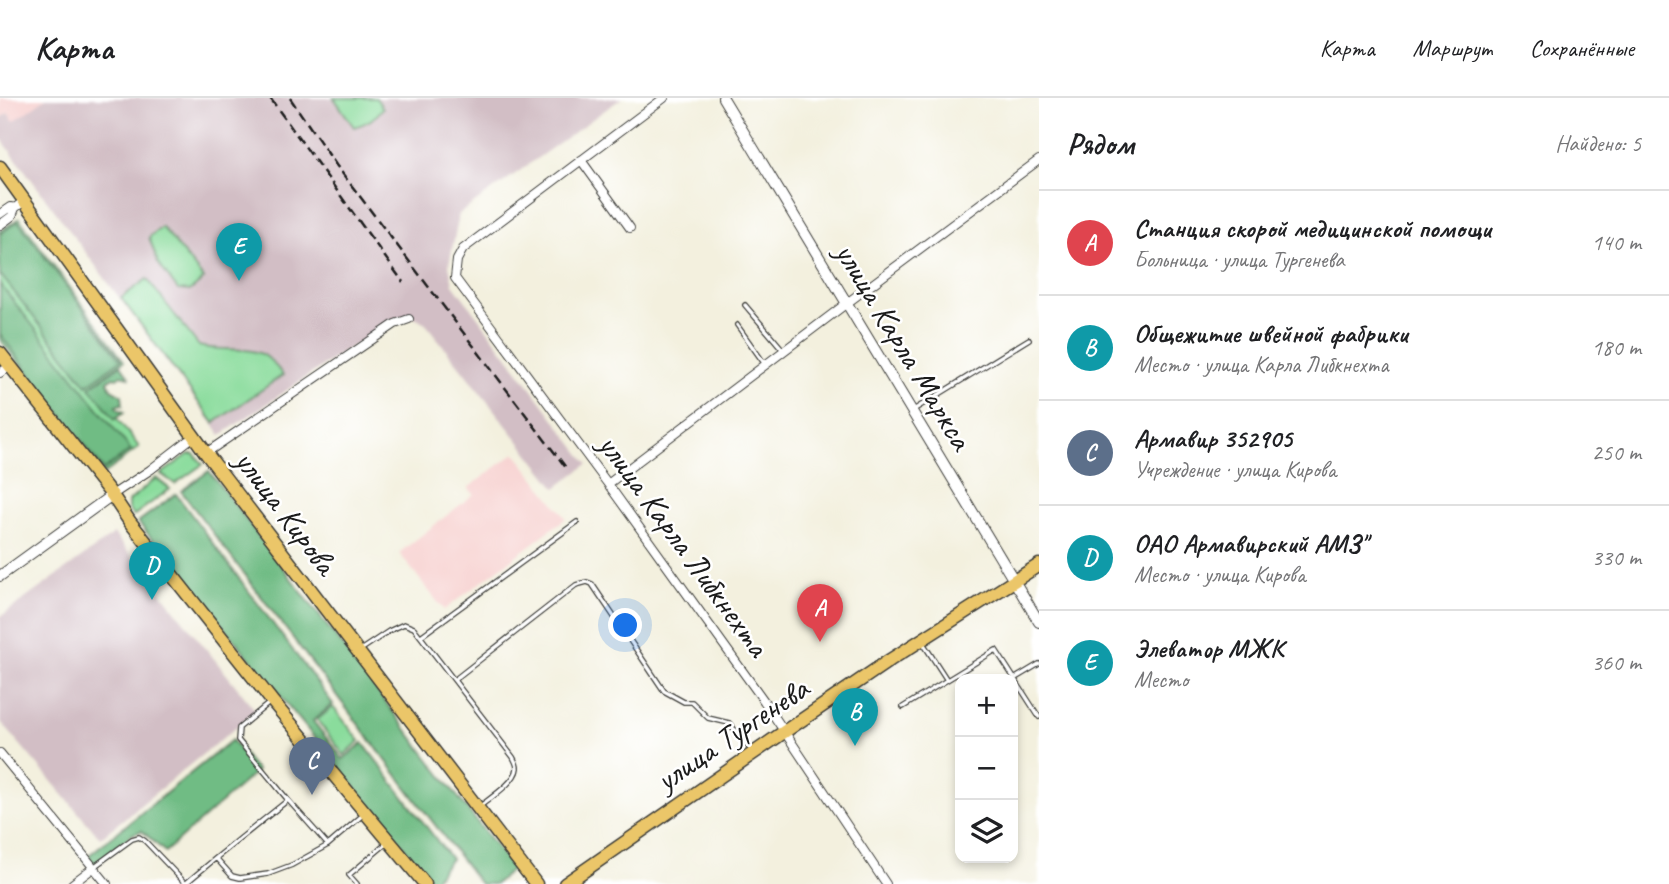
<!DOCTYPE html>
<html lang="ru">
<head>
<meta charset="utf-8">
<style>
  body { margin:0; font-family:Caveat,sans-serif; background:#f2f2f2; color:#202124 }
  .controls { position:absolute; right:21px; bottom:21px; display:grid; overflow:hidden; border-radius:14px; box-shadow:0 4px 10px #0003 }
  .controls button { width:63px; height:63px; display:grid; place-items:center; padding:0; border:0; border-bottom:2px solid #e0e0e0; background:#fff; color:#202124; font:35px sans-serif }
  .you { position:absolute; left:626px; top:528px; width:24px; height:24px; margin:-18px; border:5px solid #fff; border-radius:50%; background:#1a73e8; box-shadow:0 0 0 10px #1a73e833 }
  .badge { display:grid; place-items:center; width:46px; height:46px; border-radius:50%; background:#1a73e8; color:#fff; font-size:23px; font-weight:700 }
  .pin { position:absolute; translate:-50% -58px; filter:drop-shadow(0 2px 4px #0008) }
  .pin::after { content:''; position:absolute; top:37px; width:24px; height:21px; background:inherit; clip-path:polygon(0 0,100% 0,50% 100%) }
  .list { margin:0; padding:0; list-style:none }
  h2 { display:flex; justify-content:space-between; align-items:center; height:91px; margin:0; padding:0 28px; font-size:30px }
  h2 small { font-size:23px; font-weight:400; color:#757577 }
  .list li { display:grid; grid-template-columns:46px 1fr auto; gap:21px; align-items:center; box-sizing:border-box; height:105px; padding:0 28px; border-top:2px solid #e0e0e0 }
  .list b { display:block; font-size:26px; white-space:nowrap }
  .list p { margin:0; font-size:23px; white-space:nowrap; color:#757577 }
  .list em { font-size:23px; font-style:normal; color:#757577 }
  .icon { flex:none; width:38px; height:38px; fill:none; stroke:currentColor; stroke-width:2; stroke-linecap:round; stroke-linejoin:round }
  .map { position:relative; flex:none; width:1039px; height:786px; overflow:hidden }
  header { display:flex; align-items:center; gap:42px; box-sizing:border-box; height:98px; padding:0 35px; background:#fff; border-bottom:2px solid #e0e0e0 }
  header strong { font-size:33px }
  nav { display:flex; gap:38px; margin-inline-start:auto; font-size:24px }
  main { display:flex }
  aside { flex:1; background:#fff }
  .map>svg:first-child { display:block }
  .built { fill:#f7d0cf }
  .industrial { fill:#d2bec5 }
  .green { fill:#8adc9c; stroke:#537c5c; stroke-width:2 }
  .forest { fill:#6fbc84; stroke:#466c50; stroke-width:2 }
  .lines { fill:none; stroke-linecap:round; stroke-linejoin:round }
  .service-casing { stroke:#3c3c39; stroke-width:6 }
  .minor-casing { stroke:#3c3c39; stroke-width:10 }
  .tertiary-casing { stroke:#3c3c39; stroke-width:12 }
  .primary-casing { stroke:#3c3c39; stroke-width:15 }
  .service { stroke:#fff; stroke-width:3.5 }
  .minor { stroke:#fff; stroke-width:8 }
  .tertiary { stroke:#fff; stroke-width:10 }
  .primary { stroke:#ebc669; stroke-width:12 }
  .rail { stroke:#1c1c1c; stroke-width:2.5; stroke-dasharray:10 5; stroke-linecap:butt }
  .labels { text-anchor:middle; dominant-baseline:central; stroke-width:5; stroke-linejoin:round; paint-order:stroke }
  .street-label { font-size:33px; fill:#1c1c1c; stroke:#fff }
</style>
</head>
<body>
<header>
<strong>Карта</strong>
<nav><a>Карта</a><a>Маршрут</a><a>Сохранённые</a></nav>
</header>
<main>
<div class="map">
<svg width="1039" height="786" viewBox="0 0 1039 786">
  <rect width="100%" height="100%" fill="#fff"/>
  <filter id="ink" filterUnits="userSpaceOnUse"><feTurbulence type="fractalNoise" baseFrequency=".0143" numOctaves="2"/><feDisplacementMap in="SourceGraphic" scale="14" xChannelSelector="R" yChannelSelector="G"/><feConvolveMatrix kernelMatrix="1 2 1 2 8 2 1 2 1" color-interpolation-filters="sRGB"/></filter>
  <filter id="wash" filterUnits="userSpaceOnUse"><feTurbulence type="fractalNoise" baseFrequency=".00686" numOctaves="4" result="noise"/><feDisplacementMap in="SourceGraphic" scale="28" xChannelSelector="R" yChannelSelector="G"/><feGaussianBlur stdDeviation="1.57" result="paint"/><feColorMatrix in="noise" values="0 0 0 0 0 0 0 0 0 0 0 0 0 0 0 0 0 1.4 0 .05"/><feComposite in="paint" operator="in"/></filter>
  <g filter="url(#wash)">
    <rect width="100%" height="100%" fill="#f3f0de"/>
    <path class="built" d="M0 0H46L14 24 8 15 0 21Z
      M515 355 566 420 444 512 399 455 474 396 468 390Z"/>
    <path class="industrial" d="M46 0H622L459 116 449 167 453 186 588 366 556 390 425 225 417 220 405 219 343 254 221 337 0 39V21L8 15 14 23Z
      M114 436 256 613 100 740 0 623V519Z"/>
    <path class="green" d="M334 0H376L383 10C376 20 366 26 354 29Z
      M19 120 124 263 92 287 139 349 104 376 0 241V133Z
      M162 129 204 181 190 193 178 192 158 165 149 139Z
      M147 181 199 248C219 254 249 248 264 257 272 262 278 271 283 277L214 325 121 200Z
      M189 356H194L203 366 175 386 161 376Z
      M156 380 170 391 133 418 128 411V404Z
      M333 609 360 643 344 657 317 622Z"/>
    <path class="forest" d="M18 123 121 262 87 287 0 176V136Z
      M0 186 131 352 104 372 0 236Z
      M121 267 129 279 121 277 117 280 113 279 108 283 111 291 122 297 123 307 121 306 116 308 118 311 124 314 115 321 90 289Z
      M209 373 513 771 495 786H480L181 393Z
      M176 396 333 606 313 623 343 661 363 645 451 761 439 775 433 785 138 424Z
      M232 642 257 673 165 754 142 733 133 736 94 766 88 758Z"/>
  </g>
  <g filter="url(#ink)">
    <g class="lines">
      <defs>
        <path id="service" d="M745 207 784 253
          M737 227 764 265
          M915 311 1029 241
          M421 538 577 424
          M923 545 947 582
          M362 551 389 533 404 526 414 530 513 659C515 663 517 666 517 670 516 684 490 700 479 709
          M1014 581 1039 566
          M454 582 576 487 587 484 592 486 664 593 684 604H692L708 620 729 625 752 653
          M268 606 239 630 238 642 288 702
          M903 609 996 552 1039 619
          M216 760 288 702 328 747
          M95 768 132 741 139 739 145 743 185 785
          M185 786 216 760 232 778 240 780 268 776 292 767 328 747 364 716
          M357 786 349 777 387 745"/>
        <path id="minor" d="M664 0 463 151 457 162 455 180 608 386 764 603 886 786
          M581 62 630 130
          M0 116 10 109 15 110
          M0 127 12 118 15 110 24 103
          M0 275 10 268
          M206 355 395 226 409 221
          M608 386 847 205 1039 62
          M112 397 150 372 194 338
          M0 655 107 786
          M72 786 93 770"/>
        <path id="tertiary" d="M723 0 1039 524
          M0 478 112 397"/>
        <path id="primary" d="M0 69 206 355 536 786
          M0 255 112 397 130 424 272 603 425 786
          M565 786 784 634 890 562 1039 467"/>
      </defs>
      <use href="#service" class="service-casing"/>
      <use href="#minor" class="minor-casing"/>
      <use href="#tertiary" class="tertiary-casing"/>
      <use href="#primary" class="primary-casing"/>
      <use href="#service" class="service"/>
      <use href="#minor" class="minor"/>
      <use href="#tertiary" class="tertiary"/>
      <use href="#primary" class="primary"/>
      <path class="rail" d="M270 0 403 184
        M290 0 336 67 567 371"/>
    </g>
  </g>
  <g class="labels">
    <g class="street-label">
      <text transform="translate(904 248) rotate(59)">улица Карла Маркса</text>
      <text transform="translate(286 414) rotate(53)">улица Кирова</text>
      <text transform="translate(684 447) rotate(54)">улица Карла Либкнехта</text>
      <text transform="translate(732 636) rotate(-34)">улица Тургенева</text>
    </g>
  </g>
</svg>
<div class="controls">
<button>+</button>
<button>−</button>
<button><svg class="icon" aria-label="layers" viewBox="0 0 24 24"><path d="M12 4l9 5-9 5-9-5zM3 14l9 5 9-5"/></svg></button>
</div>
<div class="you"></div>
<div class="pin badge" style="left:820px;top:544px;background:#e0444e">A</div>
<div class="pin badge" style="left:855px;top:648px;background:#0f9aa8">B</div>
<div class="pin badge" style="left:312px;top:697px;background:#5c6f8a">C</div>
<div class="pin badge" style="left:152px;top:502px;background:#0f9aa8">D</div>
<div class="pin badge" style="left:239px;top:183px;background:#0f9aa8">E</div>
</div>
<aside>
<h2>Рядом<small>Найдено: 5</small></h2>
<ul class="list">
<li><span class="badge" style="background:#e0444e">A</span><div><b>Станция скорой медицинской помощи</b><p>Больница · улица Тургенева</p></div><em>140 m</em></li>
<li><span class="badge" style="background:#0f9aa8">B</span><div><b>Общежитие швейной фабрики</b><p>Место · улица Карла Либкнехта</p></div><em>180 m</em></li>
<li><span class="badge" style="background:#5c6f8a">C</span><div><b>Армавир 352905</b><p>Учреждение · улица Кирова</p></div><em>250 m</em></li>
<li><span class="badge" style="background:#0f9aa8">D</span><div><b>ОАО Армавирский АМЗ&quot;</b><p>Место · улица Кирова</p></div><em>330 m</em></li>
<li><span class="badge" style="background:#0f9aa8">E</span><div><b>Элеватор МЖК</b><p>Место</p></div><em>360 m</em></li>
</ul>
</aside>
</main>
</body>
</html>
